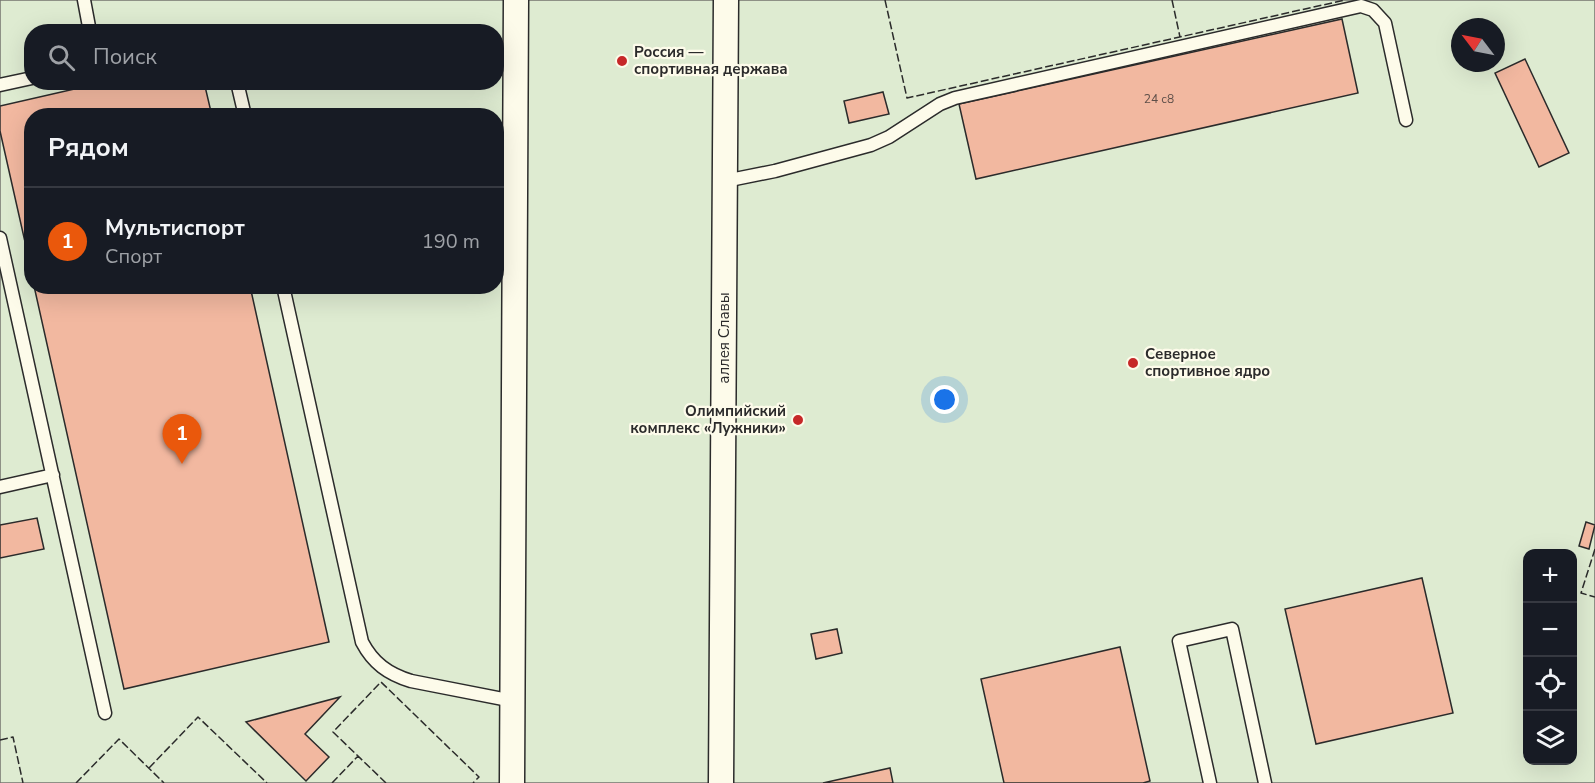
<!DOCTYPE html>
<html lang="ru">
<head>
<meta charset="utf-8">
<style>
  body { margin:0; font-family:"Nunito Sans",sans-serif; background:#242831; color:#f1f3f6 }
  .controls { position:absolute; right:18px; bottom:18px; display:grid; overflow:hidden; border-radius:12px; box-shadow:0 6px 24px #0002 }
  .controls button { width:54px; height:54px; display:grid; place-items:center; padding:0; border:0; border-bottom:2px solid #363941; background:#171b24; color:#f1f3f6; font:30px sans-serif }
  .compass { position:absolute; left:1451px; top:18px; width:54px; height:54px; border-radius:50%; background:#171b24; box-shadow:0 6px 24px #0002; rotate:302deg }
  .you { position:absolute; left:945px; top:400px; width:21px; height:21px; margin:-15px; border:4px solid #fff; border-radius:50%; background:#1a73e8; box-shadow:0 0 0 9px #1a73e833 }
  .badge { display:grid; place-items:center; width:39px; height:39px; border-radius:50%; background:#ea580c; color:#fff; font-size:20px; font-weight:700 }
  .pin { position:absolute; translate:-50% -50px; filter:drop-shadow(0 2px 3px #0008) }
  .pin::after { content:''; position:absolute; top:32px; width:21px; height:18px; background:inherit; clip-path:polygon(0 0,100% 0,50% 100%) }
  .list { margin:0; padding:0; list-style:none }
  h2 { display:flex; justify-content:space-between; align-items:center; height:78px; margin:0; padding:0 24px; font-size:26px }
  h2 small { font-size:20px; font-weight:400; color:#9ea1a6 }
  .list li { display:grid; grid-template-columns:39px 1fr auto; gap:18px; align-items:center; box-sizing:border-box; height:108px; padding:0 24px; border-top:2px solid #363941 }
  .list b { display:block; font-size:22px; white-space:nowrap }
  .list p { margin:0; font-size:20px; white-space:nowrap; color:#9ea1a6 }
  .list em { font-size:20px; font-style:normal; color:#9ea1a6 }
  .icon { flex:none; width:33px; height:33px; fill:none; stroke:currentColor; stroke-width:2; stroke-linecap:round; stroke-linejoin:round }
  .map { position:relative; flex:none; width:1595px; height:783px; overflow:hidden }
  .search { position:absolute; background:#171b24; box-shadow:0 6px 24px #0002; left:24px; top:24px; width:480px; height:66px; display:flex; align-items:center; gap:15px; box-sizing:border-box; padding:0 21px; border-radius:24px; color:#9ea1a6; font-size:22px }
  .panel { position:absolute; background:#171b24; box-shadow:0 6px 24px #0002; left:24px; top:108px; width:480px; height:186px; border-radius:24px }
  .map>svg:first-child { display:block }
  .green { fill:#deebd1; stroke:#74746e; stroke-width:1.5; fill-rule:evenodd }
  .building { fill:#f2b8a0; stroke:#2b2b2b; stroke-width:1.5 }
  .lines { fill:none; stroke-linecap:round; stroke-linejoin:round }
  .service-casing { stroke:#2b2b2b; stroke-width:15 }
  .minor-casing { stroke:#2b2b2b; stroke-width:27 }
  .service { stroke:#fdfbea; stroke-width:12 }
  .minor { stroke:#fdfbea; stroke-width:24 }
  .fence { stroke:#2b2b2b; stroke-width:1.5; stroke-dasharray:8 3; stroke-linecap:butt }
  .poi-dot { fill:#c62828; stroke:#fdfbea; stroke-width:2 }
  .labels { text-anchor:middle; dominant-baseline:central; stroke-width:4.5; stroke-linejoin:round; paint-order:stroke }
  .number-label { font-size:12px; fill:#5d4e48 }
  .poi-label { font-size:15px; font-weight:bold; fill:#2b2b2b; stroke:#fdfbea; text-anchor:start }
  .street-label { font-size:15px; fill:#2b2b2b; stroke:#fdfbea }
</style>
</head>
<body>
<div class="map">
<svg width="1595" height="783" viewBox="0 0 1595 783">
  <rect width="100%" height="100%" fill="#fdfbea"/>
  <path class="green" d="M0 0H1595V783H0ZM1460 27H1496V63H1460ZM32 32H496V82H32ZM32 116H496V286H32ZM1528 554H1572V760H1528Z"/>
  <path class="building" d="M1342 19 1358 93 976 179 959 104Z
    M1525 59 1569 153 1539 167 1495 73Z
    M105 82H204L212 116H32V273L0 131V106Z
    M883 92 889 114 849 123 844 101Z
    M34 286H250L329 642 124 689Z
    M37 518 44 549 0 558V525Z
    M1586 522 1595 525 1589 549 1579 546Z
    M1422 578 1453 713 1316 744 1285 609Z
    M837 629 842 653 816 659 811 634Z
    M1120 647 1150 781 1143 783H1004L981 679Z
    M340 697 305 734 329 757 306 781 246 722Z
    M890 768 893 783H823Z"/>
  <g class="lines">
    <defs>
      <path id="service" d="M84 0 90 32
        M237 82 245 116
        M0 85 32 78
        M725 181 775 171 871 145 889 137 940 104 955 98 1361 6 1373 10 1385 23 1406 120
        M0 238 105 713
        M283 286 362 642C373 663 388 674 411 681L513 701
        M0 487 53 475
        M1210 783 1179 641 1232 629 1265 783"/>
      <path id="minor" d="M512 783 516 0
        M721 783 726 0"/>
    </defs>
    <use href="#service" class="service-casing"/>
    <use href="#minor" class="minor-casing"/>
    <use href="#service" class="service"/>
    <use href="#minor" class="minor"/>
    <path class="fence" d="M885 0 907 98 1345 0
      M1172 0 1180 37
      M1595 549 1581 593 1595 597
      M0 740 13 737 23 783
      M149 768 198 717 267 783
      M76 783 119 739 164 783
      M332 783 358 756
      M386 783 333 732 381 682 479 777 473 783"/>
  </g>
  <g class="poi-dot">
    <circle cx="622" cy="61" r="6"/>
    <circle cx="1133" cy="363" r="6"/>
    <circle cx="798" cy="420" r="6"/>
  </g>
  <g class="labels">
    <g class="number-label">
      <text x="1159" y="99">24 с8</text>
    </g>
    <g class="poi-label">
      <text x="634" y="52">Россия —<tspan x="634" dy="17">спортивная держава</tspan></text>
      <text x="1145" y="354">Северное<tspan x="1145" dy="17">спортивное ядро</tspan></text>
      <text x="786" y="411" text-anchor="end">Олимпийский<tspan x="786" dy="17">комплекс «Лужники»</tspan></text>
    </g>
    <g class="street-label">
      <text transform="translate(724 338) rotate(-90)">аллея Славы</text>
    </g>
  </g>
</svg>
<div class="controls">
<button>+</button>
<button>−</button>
<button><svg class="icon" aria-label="locate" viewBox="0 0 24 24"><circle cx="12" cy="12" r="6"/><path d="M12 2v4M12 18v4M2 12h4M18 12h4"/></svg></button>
<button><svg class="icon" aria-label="layers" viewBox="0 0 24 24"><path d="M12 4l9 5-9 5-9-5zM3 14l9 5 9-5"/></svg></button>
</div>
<svg class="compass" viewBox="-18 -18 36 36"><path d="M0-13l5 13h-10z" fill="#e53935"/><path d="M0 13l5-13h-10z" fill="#9ea1a6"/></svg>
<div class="you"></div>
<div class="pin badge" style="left:182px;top:464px">1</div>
<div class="search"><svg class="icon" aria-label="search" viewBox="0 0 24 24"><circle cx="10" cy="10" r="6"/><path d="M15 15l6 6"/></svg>Поиск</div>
<section class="panel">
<h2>Рядом<small></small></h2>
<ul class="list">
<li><span class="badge">1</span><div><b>Мультиспорт</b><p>Спорт</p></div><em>190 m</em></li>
</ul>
</section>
</div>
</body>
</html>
